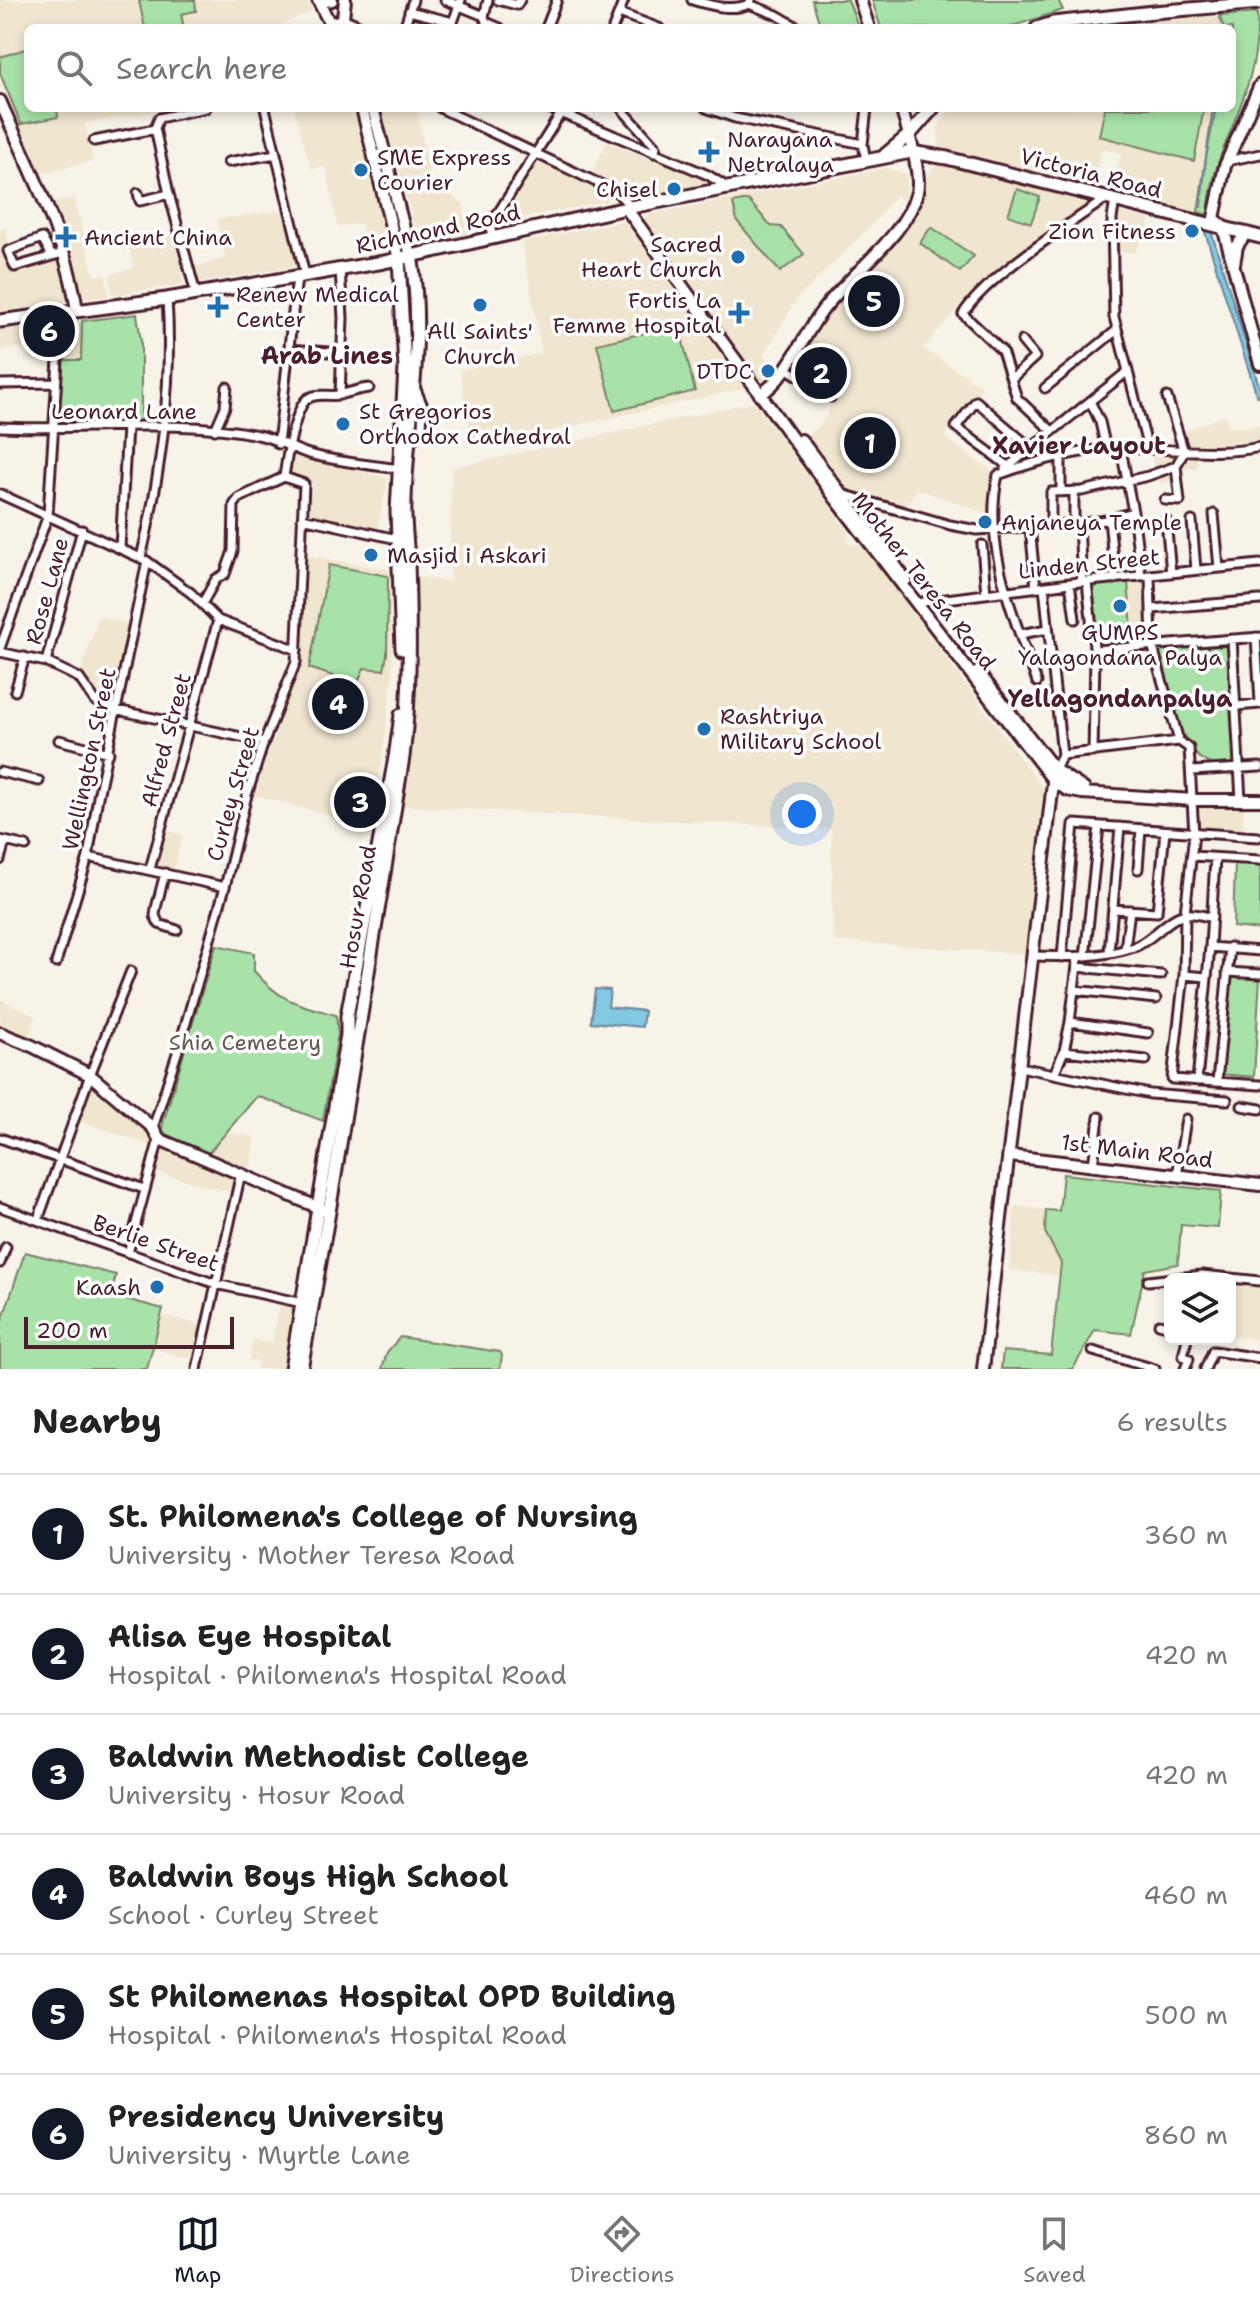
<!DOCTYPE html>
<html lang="en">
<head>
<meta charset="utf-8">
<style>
  body { margin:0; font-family:"Shantell Sans",sans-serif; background:#f2f2f2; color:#222 }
  .controls { position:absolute; right:24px; bottom:24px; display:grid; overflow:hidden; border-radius:12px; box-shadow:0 4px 12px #0003 }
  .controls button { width:72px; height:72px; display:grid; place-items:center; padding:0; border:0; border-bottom:2px solid #e0e0e0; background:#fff; color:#222; font:40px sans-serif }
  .scale { position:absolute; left:24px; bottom:20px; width:210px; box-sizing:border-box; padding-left:8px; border:4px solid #4a1f2b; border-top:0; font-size:22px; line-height:28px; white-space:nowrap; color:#4a1f2b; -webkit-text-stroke:6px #fff; paint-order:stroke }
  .you { position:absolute; left:802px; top:814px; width:28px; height:28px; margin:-20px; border:6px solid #fff; border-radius:50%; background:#1a73e8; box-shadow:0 0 0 12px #1a73e833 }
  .badge { display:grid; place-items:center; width:52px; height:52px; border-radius:50%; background:#111827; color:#fff; font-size:26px; font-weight:700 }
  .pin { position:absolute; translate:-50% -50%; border:4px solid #fff; box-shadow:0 2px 8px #0006 }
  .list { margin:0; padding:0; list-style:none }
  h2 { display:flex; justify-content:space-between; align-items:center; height:104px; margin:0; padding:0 32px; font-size:34px }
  h2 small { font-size:26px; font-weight:400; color:#767676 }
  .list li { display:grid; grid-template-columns:52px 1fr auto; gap:24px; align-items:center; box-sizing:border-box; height:120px; padding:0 32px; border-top:2px solid #e0e0e0 }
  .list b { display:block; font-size:30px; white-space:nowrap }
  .list p { margin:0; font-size:26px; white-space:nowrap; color:#767676 }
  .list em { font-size:26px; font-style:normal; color:#767676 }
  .icon { flex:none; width:44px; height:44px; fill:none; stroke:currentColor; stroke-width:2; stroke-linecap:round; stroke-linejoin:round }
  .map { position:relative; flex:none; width:1260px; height:1369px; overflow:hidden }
  .search { position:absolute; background:#fff; box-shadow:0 4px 12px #0003; left:24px; right:24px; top:24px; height:88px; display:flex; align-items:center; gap:20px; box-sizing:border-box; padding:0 28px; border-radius:12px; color:#767676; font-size:30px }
  .sheet { height:824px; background:#fff }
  nav { display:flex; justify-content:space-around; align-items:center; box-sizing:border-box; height:112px; border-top:2px solid #e0e0e0; background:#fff; font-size:22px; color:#767676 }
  nav a { display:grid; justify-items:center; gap:4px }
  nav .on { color:#111827 }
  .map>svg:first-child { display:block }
  .built { fill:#f0e5cf }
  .green { fill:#a8e2a8; stroke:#79806a; stroke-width:2 }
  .water { fill:#82c9e3; stroke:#6c8599; stroke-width:2 }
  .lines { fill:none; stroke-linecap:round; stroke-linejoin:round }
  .stream { stroke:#6c8599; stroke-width:2 }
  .street-casing { stroke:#4a1f2b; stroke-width:13 }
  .secondary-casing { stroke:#4a1f2b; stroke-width:16 }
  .primary-casing { stroke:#4a1f2b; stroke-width:17 }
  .street { stroke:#fff; stroke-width:7 }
  .secondary { stroke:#fff; stroke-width:10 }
  .primary { stroke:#fff; stroke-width:11 }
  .poi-dot { fill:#1f6fb2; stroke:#fff; stroke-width:3 }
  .labels { text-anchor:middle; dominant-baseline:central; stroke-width:7; stroke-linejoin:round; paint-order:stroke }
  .poi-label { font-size:22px; fill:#4a1f2b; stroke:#fff; text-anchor:start }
  .street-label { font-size:22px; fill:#4a1f2b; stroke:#fff }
  .park-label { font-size:22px; fill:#665a50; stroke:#fff }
  .neighbourhood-label { font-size:24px; font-weight:bold; fill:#4a1f2b; stroke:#fff }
</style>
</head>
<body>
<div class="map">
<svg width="1260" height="1369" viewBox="0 0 1260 1369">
  <rect width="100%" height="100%" fill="#f8f3e9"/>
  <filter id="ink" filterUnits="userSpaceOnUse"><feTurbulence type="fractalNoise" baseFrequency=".0125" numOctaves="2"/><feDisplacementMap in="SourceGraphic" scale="16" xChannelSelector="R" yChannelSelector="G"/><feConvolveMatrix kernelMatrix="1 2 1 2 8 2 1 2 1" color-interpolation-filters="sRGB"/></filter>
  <g filter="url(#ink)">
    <path class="built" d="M0 0H306L312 11 274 28H28V108H171L85 123 93 161 37 175 0 82Z
      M1219 16 1224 28H1081Z
      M294 108H352L391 249 369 255 362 223 338 227 326 167 311 169Z
      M381 108H416L431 179H447L453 197 463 203 467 234 420 244Z
      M951 108H1213L1198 212 1111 192 1121 153 1102 149 1092 187 944 152 940 147 937 128Z
      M607 142 704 180V186L649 197 635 193 592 172Z
      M536 164 545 165 606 193 608 201 505 221 504 213Z
      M939 164 1097 202 982 288 967 301 962 310 958 308 923 348 982 387 944 437 997 475 992 494V515L917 489 905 508 842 489 805 438 822 422 849 376 804 347 840 294 918 202 931 169Z
      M887 168 907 174 906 203 896 195 876 221 797 299 763 356 782 368 766 388 644 221 647 215Z
      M74 198 94 276 105 274 109 296 83 299 51 203Z
      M286 210 298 266 199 283 195 267 225 258 217 219Z
      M1114 211 1149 219 1148 229 1135 252H1119L1114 230Z
      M624 221 746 388 556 430 473 446 459 364 461 370 542 353 522 242Z
      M5 228 17 271 56 257 69 295 64 302 0 312V230Z
      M173 235 184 284 113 295 110 274 134 268 128 242Z
      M82 321 81 360H61L66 324Z
      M58 322 54 361 29 360V347L0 350V329Z
      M754 402 848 531 849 544 862 545 1045 791 1031 954 833 941 831 829 402 806 417 666V577L450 582 451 468Z
      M1225 415 1229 428 1260 426V447L1197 453 1198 468 1184 469 1185 480 1160 483 1152 462 1153 446H1181L1179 433Z
      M290 455 388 478 378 528 306 514 313 484 285 475Z
      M306 555 389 570 393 676 373 827 254 795 303 657 301 632Z
      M1146 579 1148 628 1095 633 1090 584Z
      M98 616 130 625 115 702 96 696 81 672Z
      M1200 805 1244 807 1242 832 1199 830Z
      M165 830 183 835 173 871 155 867Z
      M0 999 35 1016 29 1037 0 1026Z
      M92 1084 151 1133 153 1146 78 1121Z
      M225 1132 255 1137 250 1169 207 1155Z
      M161 1147 235 1173 231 1192 154 1172Z
      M1015 1206 1046 1210 1045 1232 1061 1263 1059 1275 1009 1270Z
      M1230 1282 1260 1284V1339L1230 1336Z
      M280 1304 299 1309 287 1369H257L259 1362 249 1360 253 1340 272 1343Z
      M162 1315 201 1325 192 1359 153 1349Z"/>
    <path class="green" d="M143 0H195L196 11 181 14 184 28H145L139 1Z
      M812 0H848L859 28H821Z
      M872 0H1058L1063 10 1007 28H881Z
      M1257 13C1260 70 1238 110 1219 160 1213 178 1209 197 1208 215L1198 212 1213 108H1232V28H1224L1219 16Z
      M28 48V108H57L58 117 21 124 0 73V57Z
      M1105 108H1204L1194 161 1099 136Z
      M1017 189 1040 197 1031 223 1008 215Z
      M748 200 771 226 781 227 804 254 780 272 737 221 733 203Z
      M931 227 974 256 960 272 920 243Z
      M137 314 141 341V422L58 425 61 360H81L82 321Z
      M679 325 695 391 614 411 597 344Z
      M329 565 388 576 387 655 384 670 364 668 357 684 309 668Z
      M1128 582 1132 628 1097 630 1093 585Z
      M1229 646 1237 765C1227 765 1215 767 1206 762 1177 747 1165 679 1156 648Z
      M1235 862 1260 863V930L1233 927Z
      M216 945 254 953V971C281 1002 297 1004 336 1015L338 1034 323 1121 257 1096 207 1155 167 1138 162 1127Z
      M1229 975 1260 977 1254 1077 1221 1074Z
      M1063 1174 1221 1191 1218 1228 1181 1225 1178 1264 1145 1270 1131 1334 1095 1330 1073 1369H1001L1003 1351 1051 1355 1061 1263 1045 1232 1046 1210 1059 1211Z
      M25 1252 116 1275 111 1295 163 1309 147 1369H0V1327Z
      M400 1337 500 1352 502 1355 500 1369H382L387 1352Z"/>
    <path class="water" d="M1209 230 1211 231 1260 389V395L1257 396 1205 232Z
      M595 989 610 990 608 1007 644 1011 642 1027 591 1022Z"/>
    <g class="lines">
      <path class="stream" d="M1201 207 1206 158 1216 108"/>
      <defs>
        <path id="street" d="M445 0 484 16 486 22 500 28
          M498 0 517 5 520 0
          M692 0C710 5 731 12 749 4
          M751 0 749 4 777 15 799 28
          M409 11 453 22 461 0
          M619 13 659 28
          M484 16 488 0
          M329 22 343 18 365 28
          M404 28 413 0
          M546 28 557 0
          M613 28 624 0
          M265 108 305 275
          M440 108 617 192 631 207
          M549 108 708 175 727 187
          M621 108 656 147 654 153
          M706 108 735 118 863 144 866 161
          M94 141 155 129
          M863 144 867 108
          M1227 161 1260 154
          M228 162 276 154
          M138 193 140 201 169 194
          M1115 200 1112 219 1114 317 1148 449
          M490 239 493 221 561 113
          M52 256 42 238 8 251 15 267 63 253
          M196 294 169 194 155 128 159 118 206 108
          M289 349 342 353
          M786 368 831 397
          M1011 379 1035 357 1022 341
          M0 384 56 383
          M1045 388 1117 330
          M340 395 343 318 340 269
          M1091 403 1100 422 1106 449
          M0 427C86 431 173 418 258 435 275 438 292 449 309 454 338 462 370 465 400 469
          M215 430 225 407 227 387
          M1052 431 1017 398 1002 351 963 314C987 276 1066 227 1105 199
          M278 444 297 277
          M409 444 422 430 423 406 415 387
          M1008 466 956 427 976 401 1031 448
          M1005 469 1128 371
          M284 477C286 461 295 408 307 399 316 392 329 397 338 395 349 393 358 389 369 388
          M1074 491V525
          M1061 492V456
          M0 494 147 561 191 593 218 620 297 650
          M842 494 950 525 977 530 1079 524 1106 520 1133 512 1121 449
          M1165 500 1180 501 1176 466
          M1133 512 1141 576
          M1214 514 1219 568
          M302 518 397 539
          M1109 519 1115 579
          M1166 520 1171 573
          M1192 521 1196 570
          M1079 524 1082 582
          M1051 526V492L1082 491 1148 476 1176 466 1184 452 1167 397
          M1030 527 1036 588
          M982 545 986 594
          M120 548 127 427
          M141 558C161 473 173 386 167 299
          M1150 575 1152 644 1179 741 1189 748 1194 834 1185 913 1184 975 1172 1079 1260 1085
          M1087 582 1095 656 1093 752
          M1070 583 1075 619
          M1044 587 1062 755 1055 770
          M202 604 216 579 225 574 233 551 234 505 239 498 284 477
          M917 605 923 602 1070 583 1260 564
          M1152 609 1260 600
          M1020 634 1048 629
          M1256 637 1260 702
          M1232 639 1241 800
          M0 648 48 515 61 313
          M1095 650 1260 637
          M0 652 46 662 79 678 95 701 117 710 264 742
          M46 662 82 530
          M1037 682C1014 617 982 545 998 475 1033 462 1069 452 1106 449 1157 445 1209 458 1260 447
          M15 691 25 657
          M1236 706 1260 704
          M59 740 109 753
          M1062 755 1179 741
          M1192 771 1260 767
          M0 772 39 781
          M0 840 5 841 0 860
          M5 841 26 846
          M1192 856 1260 860
          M88 857 225 887
          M150 869 218 620
          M1138 869 1141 829
          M165 873 156 908 155 916 159 924 177 930
          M1113 909 1157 912 1165 831
          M1210 947 1260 951
          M1125 949 1130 910
          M1109 952 1120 827
          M1034 956C1068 957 1101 958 1134 947 1152 941 1170 915 1187 914 1195 913 1204 916 1212 918
          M1062 957 1074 824 1258 837
          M1078 957 1070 1022 1064 1051 1146 1060
          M1085 957 1099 826
          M56 963 88 857 98 797 147 561
          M1077 967 1161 975
          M1227 972 1260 974
          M1184 975 1207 977
          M1075 990 1156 999
          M1070 1022 1148 1033
          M1020 1067 1150 1094 1227 1100
          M1054 1074 1064 1051
          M1197 1081 1210 947 1215 858
          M1217 1082 1230 947
          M1242 1106 1260 1109
          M153 1128 179 1047 225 887 247 795 264 742 296 662 304 484 284 477
          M0 1138 144 1189
          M1093 1166 1099 1117
          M1177 1176 1186 1119
          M0 1207 216 1284 302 1303
          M38 1220 90 1075 131 971
          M128 1253 159 1139
          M0 1263 6 1247
          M1148 1281 1202 1275 1260 1281
          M1159 1324 1170 1327
          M1093 1351 1155 1369
          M197 1369 241 1173
          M1185 1369 1189 1359 1183 1356 1187 1339
          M1205 1369 1213 1351 1260 1358"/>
        <path id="secondary" d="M318 0 332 28
          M345 0 343 18 346 28
          M860 0 869 28
          M319 2 332 0
          M1260 85 1225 166 1214 218 1223 227 1260 364
          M0 101C29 168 67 238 77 311
          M362 108 399 259
          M373 108 411 256
          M626 208 836 499 1053 780 1067 790 1082 793 1194 800H1260
          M1234 264 1237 246 1246 233
          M760 395C789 375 801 339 822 311 848 276 907 235 917 192 922 173 907 128 901 108
          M801 440 906 580
          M978 672 1055 770 1084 789
          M0 1033 32 1046 90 1075 153 1128 159 1139 324 1210
          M1010 1156 1260 1185
          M983 1369 1054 775"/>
        <path id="primary" d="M1037 28 1053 23 1154 12 1260 3
          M885 155 909 135 933 108
          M399 259 405 368 397 511 402 649
          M0 321 167 299 384 262 631 207 911 152 947 158 1260 237
          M291 1369 347 1035V1016L395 758 401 715
          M301 1369 329 1212 403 757C411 692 410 627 408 561 407 541 404 521 405 500 407 419 426 337 411 256"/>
      </defs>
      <use href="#street" class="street-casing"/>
      <use href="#secondary" class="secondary-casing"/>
      <use href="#primary" class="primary-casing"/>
      <use href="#street" class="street"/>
      <use href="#secondary" class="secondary"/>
      <use href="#primary" class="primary"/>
    </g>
  </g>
  <g class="poi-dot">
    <path d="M705 140h8v8h8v8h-8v8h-8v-8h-8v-8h8z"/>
    <circle cx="361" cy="170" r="8"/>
    <circle cx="674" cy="189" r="8"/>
    <circle cx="1192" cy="231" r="8"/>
    <path d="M62 225h8v8h8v8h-8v8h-8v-8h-8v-8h8z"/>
    <circle cx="738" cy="257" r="8"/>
    <circle cx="480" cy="305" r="8"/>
    <path d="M214 295h8v8h8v8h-8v8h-8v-8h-8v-8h8z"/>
    <path d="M735 301h8v8h8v8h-8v8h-8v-8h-8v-8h8z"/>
    <circle cx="768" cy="371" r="8"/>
    <circle cx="343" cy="424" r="8"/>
    <circle cx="985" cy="522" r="8"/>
    <circle cx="371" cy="555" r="8"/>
    <circle cx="1120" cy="606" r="8"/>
    <circle cx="704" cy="729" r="8"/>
    <circle cx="157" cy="1287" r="8"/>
  </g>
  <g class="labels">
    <g class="poi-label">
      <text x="727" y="139">Narayana<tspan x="727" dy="25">Netralaya</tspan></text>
      <text x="377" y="157">SME Express<tspan x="377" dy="25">Courier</tspan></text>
      <text x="658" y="189" text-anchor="end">Chisel</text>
      <text x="1176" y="231" text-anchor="end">Zion Fitness</text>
      <text x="84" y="237">Ancient China</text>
      <text x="722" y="244" text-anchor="end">Sacred<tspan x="722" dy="25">Heart Church</tspan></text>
      <text x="236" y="294">Renew Medical<tspan x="236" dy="25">Center</tspan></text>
      <text x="721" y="300" text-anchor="end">Fortis La<tspan x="721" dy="25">Femme Hospital</tspan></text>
      <text x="480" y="331" text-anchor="middle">All Saints'<tspan x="480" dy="25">Church</tspan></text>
      <text x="752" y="371" text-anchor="end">DTDC</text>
      <text x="359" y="411">St Gregorios<tspan x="359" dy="25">Orthodox Cathedral</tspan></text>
      <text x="1001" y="522">Anjaneya Temple</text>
      <text x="387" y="555">Masjid i Askari</text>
      <text x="1120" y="632" text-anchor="middle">GUMPS<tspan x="1120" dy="25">Yalagondana Palya</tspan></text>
      <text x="720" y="716">Rashtriya<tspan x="720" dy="25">Military School</tspan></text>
      <text x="141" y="1287" text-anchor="end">Kaash</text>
    </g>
    <g class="street-label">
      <text transform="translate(1091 173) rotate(14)">Victoria Road</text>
      <text transform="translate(438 229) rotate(-12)">Richmond Road</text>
      <text x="124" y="411">Leonard Lane</text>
      <text transform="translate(1089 564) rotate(-6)">Linden Street</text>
      <text transform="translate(924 581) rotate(52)">Mother Teresa Road</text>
      <text transform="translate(47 591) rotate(-75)">Rose Lane</text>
      <text transform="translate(166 740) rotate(-75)">Alfred Street</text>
      <text transform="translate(89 759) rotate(-78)">Wellington Street</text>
      <text transform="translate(233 794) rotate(-74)">Curley Street</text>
      <text transform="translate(358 907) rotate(-80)">Hosur Road</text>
      <text transform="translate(1137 1151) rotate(7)">1st Main Road</text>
      <text transform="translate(156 1243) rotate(19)">Berlie Street</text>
    </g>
    <g class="park-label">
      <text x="245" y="1042">Shia Cemetery</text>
    </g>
    <g class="neighbourhood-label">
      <text x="327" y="356">Arab Lines</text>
      <text x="1079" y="446">Xavier Layout</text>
      <text x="1120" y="699">Yellagondanpalya</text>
    </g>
  </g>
</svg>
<div class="controls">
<button><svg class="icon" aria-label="layers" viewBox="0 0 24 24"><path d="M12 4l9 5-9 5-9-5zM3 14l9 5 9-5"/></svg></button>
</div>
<div class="scale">200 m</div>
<div class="you"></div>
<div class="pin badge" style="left:870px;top:443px">1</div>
<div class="pin badge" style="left:821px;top:373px">2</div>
<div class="pin badge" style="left:360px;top:802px">3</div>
<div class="pin badge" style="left:338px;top:704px">4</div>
<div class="pin badge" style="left:874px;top:301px">5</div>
<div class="pin badge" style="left:49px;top:331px">6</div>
<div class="search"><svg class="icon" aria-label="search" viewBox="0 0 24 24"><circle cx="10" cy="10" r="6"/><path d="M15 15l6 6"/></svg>Search here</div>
</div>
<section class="sheet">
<h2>Nearby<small>6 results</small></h2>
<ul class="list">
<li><span class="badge">1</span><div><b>St. Philomena's College of Nursing</b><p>University · Mother Teresa Road</p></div><em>360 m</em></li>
<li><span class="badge">2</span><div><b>Alisa Eye Hospital</b><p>Hospital · Philomena's Hospital Road</p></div><em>420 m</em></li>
<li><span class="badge">3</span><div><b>Baldwin Methodist College</b><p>University · Hosur Road</p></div><em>420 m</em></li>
<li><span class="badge">4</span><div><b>Baldwin Boys High School</b><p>School · Curley Street</p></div><em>460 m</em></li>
<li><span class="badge">5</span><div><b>St Philomenas Hospital OPD Building</b><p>Hospital · Philomena's Hospital Road</p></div><em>500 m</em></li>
<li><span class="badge">6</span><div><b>Presidency University</b><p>University · Myrtle Lane</p></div><em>860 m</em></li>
</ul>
</section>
<nav>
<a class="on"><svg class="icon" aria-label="map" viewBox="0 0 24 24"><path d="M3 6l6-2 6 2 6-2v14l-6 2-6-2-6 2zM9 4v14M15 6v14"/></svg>Map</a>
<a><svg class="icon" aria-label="directions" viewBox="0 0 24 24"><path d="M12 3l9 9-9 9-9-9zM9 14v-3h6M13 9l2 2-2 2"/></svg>Directions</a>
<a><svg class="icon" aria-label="saved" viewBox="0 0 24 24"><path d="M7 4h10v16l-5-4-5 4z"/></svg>Saved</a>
</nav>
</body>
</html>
